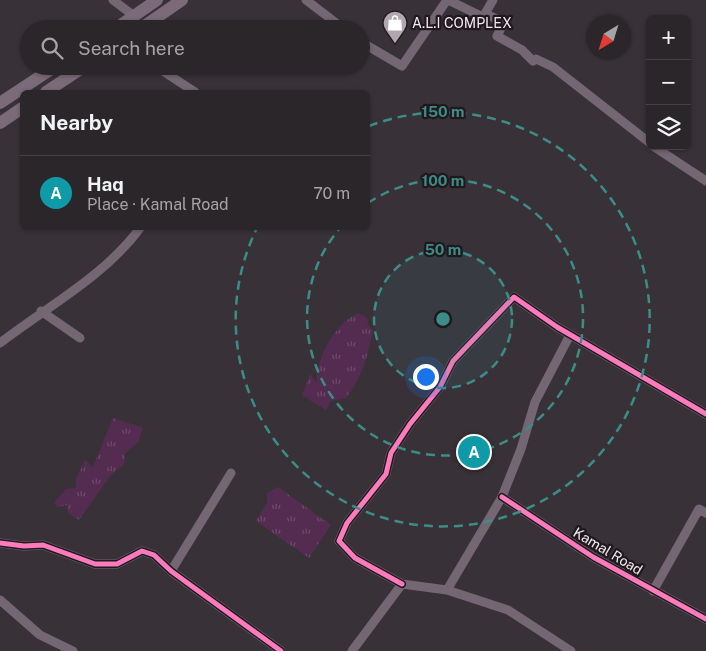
<!DOCTYPE html>
<html lang="en">
<head>
<meta charset="utf-8">
<style>
  body { margin:0; font-family:"Public Sans",sans-serif; background:#322e32; color:#f1f3f6 }
  .controls { position:absolute; right:15px; top:15px; display:grid; overflow:hidden; border-radius:8px; box-shadow:0 1px 4px #0004 }
  .controls button { width:45px; height:45px; display:grid; place-items:center; padding:0; border:0; border-bottom:1px solid #464347; background:#2a262a; color:#f1f3f6; font:25px sans-serif }
  .compass { position:absolute; left:586px; top:15px; width:45px; height:45px; border-radius:50%; background:#2a262a; box-shadow:0 1px 4px #0004; rotate:218deg }
  .you { position:absolute; left:425px; top:376px; width:18px; height:18px; margin:-12px; border:4px solid #fff; border-radius:50%; background:#1a73e8; box-shadow:0 0 0 8px #1a73e833 }
  .badge { display:grid; place-items:center; width:32px; height:32px; border-radius:50%; background:#b0a8ae; color:#fff; font-size:16px; font-weight:700 }
  .pin { position:absolute; translate:-50% -50%; border:2px solid #fff; box-shadow:0 1px 5px #0006 }
  .list { margin:0; padding:0; list-style:none }
  h2 { display:flex; justify-content:space-between; align-items:center; height:65px; margin:0; padding:0 20px; font-size:21px }
  h2 small { font-size:16px; font-weight:400; color:#a5a5a8 }
  .list li { display:grid; grid-template-columns:32px 1fr auto; gap:15px; align-items:center; box-sizing:border-box; height:75px; padding:0 20px; border-top:1px solid #464347 }
  .list b { display:block; font-size:19px; white-space:nowrap }
  .list p { margin:0; font-size:16px; white-space:nowrap; color:#a5a5a8 }
  .list em { font-size:16px; font-style:normal; color:#a5a5a8 }
  .icon { flex:none; width:28px; height:28px; fill:none; stroke:currentColor; stroke-width:2; stroke-linecap:round; stroke-linejoin:round }
  .map { position:relative; flex:none; width:706px; height:651px; overflow:hidden }
  .search { position:absolute; background:#2a262a; box-shadow:0 1px 4px #0004; left:20px; top:20px; width:350px; height:55px; display:flex; align-items:center; gap:12px; box-sizing:border-box; padding:0 18px; border-radius:28px; color:#a5a5a8; font-size:19px }
  .panel { position:absolute; background:#2a262a; box-shadow:0 1px 4px #0004; left:20px; top:90px; width:350px; height:140px; border-radius:8px }
  .map>svg:first-child { display:block }
  .park { fill:url(#park-tufts) }
  .lines { fill:none; stroke-linecap:round; stroke-linejoin:round }
  .minor { stroke:#746673; stroke-width:9 }
  .highway { stroke:#7b6a79; stroke-width:12 }
  .cycleway-casing { stroke:#1f191e; stroke-width:8 }
  .cycleway { stroke:#fd7abc; stroke-width:5 }
  .ring { fill:none; stroke:#3c8d88; stroke-width:2.5; stroke-dasharray:9 6 }
  .labels { text-anchor:middle; dominant-baseline:central; stroke-width:4.5; stroke-linejoin:round; paint-order:stroke }
  .poi-label { font-size:14px; fill:#f0e8ee; stroke:#1f191e; text-anchor:start }
  .street-label { font-size:14px; fill:#f0e8ee; stroke:#1f191e }
  .centre { fill:#3c8d88; stroke:#1f191e; stroke-width:2.5 }
  .ring-label { font-size:15px; text-anchor:middle; font-weight:bold; fill:#3c8d88; stroke:#1f191e; stroke-width:4.5; stroke-linejoin:round; paint-order:stroke }
</style>
</head>
<body>
<div class="map">
<svg width="706" height="651" viewBox="0 0 706 651">
  <defs>
    <pattern id="park-tufts" width="24" height="20" patternUnits="userSpaceOnUse" patternTransform="scale(1.25)"><rect width="24" height="20" fill="#552c51"/><path d="M3 7l-1-3M5 7V3M7 7l1-3M15 17l-1-3M17 17v-4M19 17l1-3" fill="none" stroke="#6e4b6a"/></pattern>
  </defs>
  <rect width="100%" height="100%" fill="#383238"/>
  <path class="park" d="M358 313 367 318 368 325 373 330C368 356 362 377 346 398L331 401 326 410 302 395 310 374 317 383C316 357 335 324 358 313Z
    M113 418 143 428 138 442 125 453 124 464 110 476 79 520 68 513 67 505 58 507 54 503 66 489 76 488V479L85 460 93 467Z
    M278 487 331 525 309 558 256 521 267 503V493Z"/>
  <g class="lines">
    <path class="minor" d="M113 0 134 16
      M306 0 344 29
      M448 0 483 17 493 0
      M485 14 504 22 497 36 522 50 533 61 536 59 553 67 650 143
      M361 42 402 66 447 0
      M155 66 195 92
      M653 146 706 181
      M41 311 80 338
      M0 343C47 307 106 275 140 228
      M502 497 593 557 706 619
      M0 543 24 546 43 545 95 564H117L142 551 154 555 171 571 281 651
      M171 571 231 473
      M402 584 355 558 339 541 347 523 386 474 391 453 410 424 440 387 453 361 514 297 557 327 706 414
      M447 590 508 610 571 651
      M653 591 699 509 706 513
      M0 600 40 635 73 651
      M352 651 402 584 447 590 502 497 521 449 535 402 570 335"/>
    <path class="highway" d="M115 29 157 0
      M140 29 182 0
      M46 92 85 66
      M0 103 56 66
      M0 123 22 108"/>
    <defs>
      <path id="cycleway" d="M502 497 593 557 706 619
        M0 543 24 546 43 545 95 564H117L142 551 154 555 171 571 281 651
        M402 584 355 558 339 541 347 523 386 474 391 453 410 424 440 387 453 361 514 297 557 327 706 414"/>
    </defs>
    <use href="#cycleway" class="cycleway-casing"/>
    <use href="#cycleway" class="cycleway"/>
  </g>
  <circle cx="443" cy="319" r="69" fill="#3c8d88" fill-opacity=".12"/>
  <g class="ring">
    <circle cx="443" cy="319" r="69"/>
    <path d="M368 203A138 138 0 1 1 340 228"/>
    <path d="M369 126A207 207 0 1 1 257 228"/>
  </g>
  <defs>
    <symbol id="shop-pin" viewBox="-11 -11 22 30"><path d="M0 17L-7.5 6A9.5 9.5 0 1 1 7.5 6Z" fill="#b0a8ae" stroke="#1f191e"/><path d="M-5-2.5h2.3a2.7 3.5 0 0 1 5.4 0H5L5.5 6h-11ZM-1.5-2.5h3a1.5 2.3 0 0 0-3 0Z" fill="#fff"/></symbol>
  </defs>
  <g fill-rule="evenodd">
    <use href="#shop-pin" x="381" y="9" width="28" height="38"/>
  </g>
  <g class="labels">
    <g class="poi-label">
      <text x="412" y="23">A.L.I COMPLEX</text>
    </g>
    <g class="street-label">
      <text transform="translate(608 551) rotate(31)">Kamal Road</text>
    </g>
  </g>
  <circle cx="443" cy="319" r="8" class="centre"/>
  <g class="ring-label">
    <text x="443" y="117">150 m</text>
    <text x="443" y="186">100 m</text>
    <text x="443" y="255">50 m</text>
  </g>
</svg>
<div class="controls">
<button>+</button>
<button>−</button>
<button><svg class="icon" aria-label="layers" viewBox="0 0 24 24"><path d="M12 4l9 5-9 5-9-5zM3 14l9 5 9-5"/></svg></button>
</div>
<svg class="compass" viewBox="-18 -18 36 36"><path d="M0-13l5 13h-10z" fill="#e53935"/><path d="M0 13l5-13h-10z" fill="#a5a5a8"/></svg>
<div class="you"></div>
<div class="pin badge" style="left:474px;top:452px;background:#0f9aa8">A</div>
<div class="search"><svg class="icon" aria-label="search" viewBox="0 0 24 24"><circle cx="10" cy="10" r="6"/><path d="M15 15l6 6"/></svg>Search here</div>
<section class="panel">
<h2>Nearby<small></small></h2>
<ul class="list">
<li><span class="badge" style="background:#0f9aa8">A</span><div><b>Haq</b><p>Place · Kamal Road</p></div><em>70 m</em></li>
</ul>
</section>
</div>
</body>
</html>
